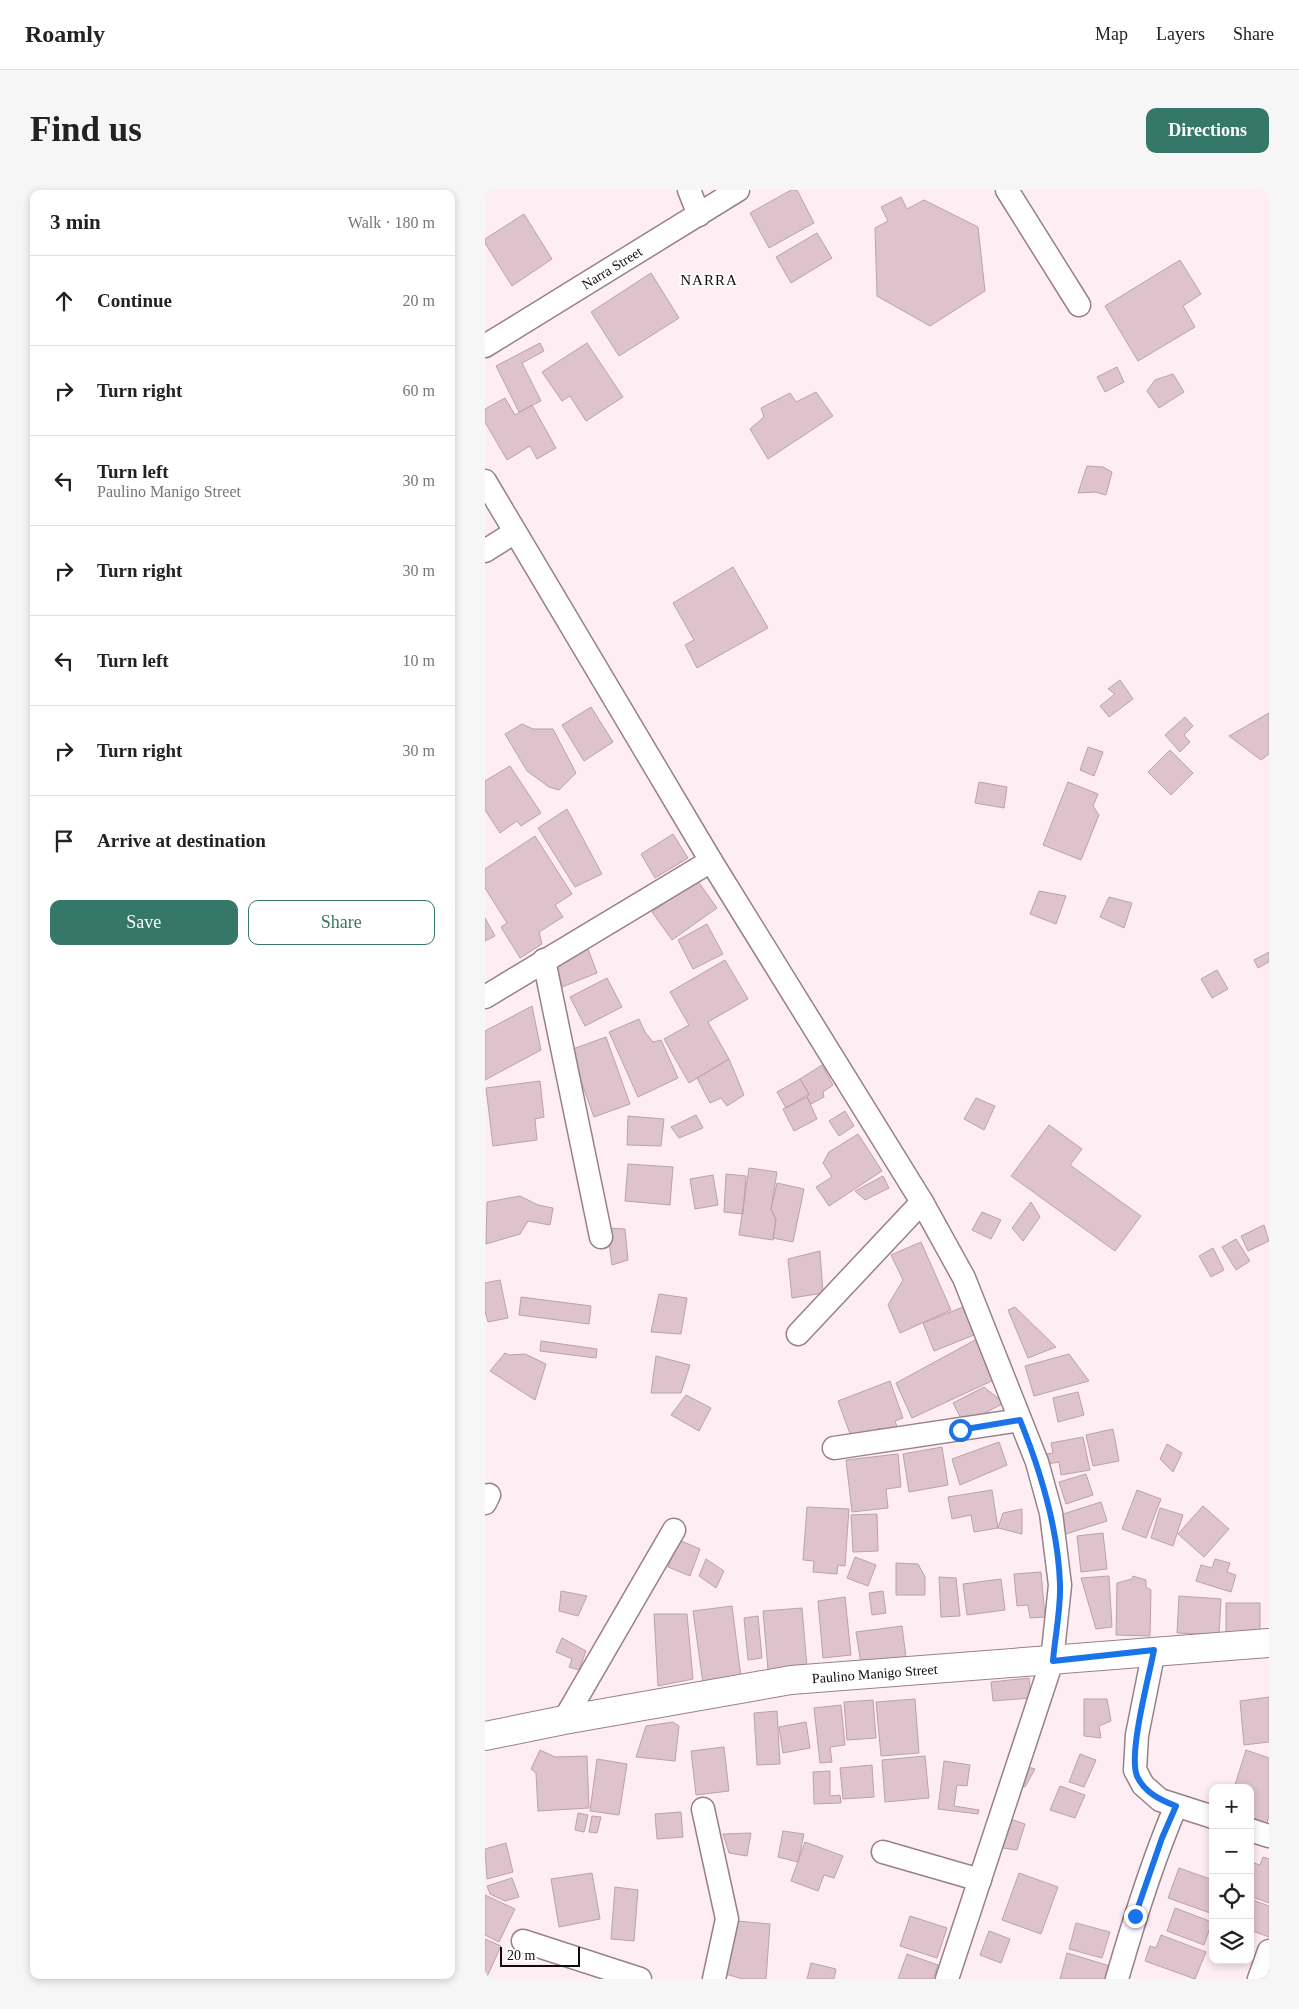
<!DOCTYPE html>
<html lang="en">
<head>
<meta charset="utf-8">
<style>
  body { margin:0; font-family:Georgia,serif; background:#f6f6f6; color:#222 }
  .controls { position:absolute; right:15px; bottom:15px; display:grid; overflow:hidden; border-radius:10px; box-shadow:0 2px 8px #0003 }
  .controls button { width:45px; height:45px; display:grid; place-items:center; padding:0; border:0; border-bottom:1px solid #e0e0e0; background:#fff; color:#222; font:25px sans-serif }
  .scale { position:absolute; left:15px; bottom:12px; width:80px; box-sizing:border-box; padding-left:5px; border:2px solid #120a0d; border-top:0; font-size:14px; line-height:18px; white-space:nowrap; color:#120a0d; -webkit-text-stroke:4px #fff; paint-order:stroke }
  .stop { position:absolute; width:15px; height:15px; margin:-11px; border:4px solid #1a73e8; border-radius:50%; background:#fff }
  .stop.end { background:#1a73e8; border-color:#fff; box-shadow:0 1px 5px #0008 }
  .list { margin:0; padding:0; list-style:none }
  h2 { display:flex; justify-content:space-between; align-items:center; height:65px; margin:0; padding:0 20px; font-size:21px }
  h2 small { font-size:16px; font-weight:400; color:#767676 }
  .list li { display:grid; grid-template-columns:32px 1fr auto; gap:15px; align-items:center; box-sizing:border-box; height:90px; padding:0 20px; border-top:1px solid #e0e0e0 }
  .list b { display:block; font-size:19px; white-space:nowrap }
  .list p { margin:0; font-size:16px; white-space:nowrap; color:#767676 }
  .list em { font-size:16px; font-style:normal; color:#767676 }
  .actions { display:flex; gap:10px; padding:15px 20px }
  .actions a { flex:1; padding:11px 0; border:1px solid #357768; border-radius:10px; text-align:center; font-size:18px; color:#357768 }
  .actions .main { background:#357768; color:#fff }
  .icon { flex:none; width:28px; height:28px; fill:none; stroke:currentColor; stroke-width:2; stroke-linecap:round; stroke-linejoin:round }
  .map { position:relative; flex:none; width:784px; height:1789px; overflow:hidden; border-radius:10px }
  header { display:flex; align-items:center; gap:30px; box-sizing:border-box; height:70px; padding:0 25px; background:#fff; border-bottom:1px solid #e0e0e0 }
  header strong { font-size:24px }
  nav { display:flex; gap:28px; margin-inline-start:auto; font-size:18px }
  .intro { display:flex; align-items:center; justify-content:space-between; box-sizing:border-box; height:120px; padding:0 30px }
  h1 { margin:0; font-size:35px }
  .button { padding:12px 22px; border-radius:10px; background:#357768; color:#fff; font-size:18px; font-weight:700 }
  main { display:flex; gap:30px; padding:0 30px }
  aside { flex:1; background:#fff; border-radius:10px; box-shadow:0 2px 8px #0003 }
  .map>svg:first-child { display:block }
  .building { fill:#dfc3cc; stroke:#bca1aa }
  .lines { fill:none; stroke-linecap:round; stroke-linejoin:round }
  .minor-casing { stroke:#998088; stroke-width:25 }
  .tertiary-casing { stroke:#998088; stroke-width:30 }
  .minor { stroke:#fff; stroke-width:22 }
  .tertiary { stroke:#fff; stroke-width:28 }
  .route { stroke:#1a73e8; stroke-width:6 }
  .labels { text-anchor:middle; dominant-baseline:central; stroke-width:4; stroke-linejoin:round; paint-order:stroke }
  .street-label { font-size:14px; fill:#120a0d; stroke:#fff }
  .neighbourhood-label { font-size:15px; letter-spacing:1px; fill:#120a0d; stroke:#fff }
</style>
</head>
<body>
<header>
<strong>Roamly</strong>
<nav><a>Map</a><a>Layers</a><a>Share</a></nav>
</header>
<div class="intro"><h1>Find us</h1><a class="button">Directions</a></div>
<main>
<aside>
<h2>3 min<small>Walk · 180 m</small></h2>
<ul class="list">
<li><svg class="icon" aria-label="ahead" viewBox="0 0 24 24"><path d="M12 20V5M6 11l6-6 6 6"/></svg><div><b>Continue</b></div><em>20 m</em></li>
<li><svg class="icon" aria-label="right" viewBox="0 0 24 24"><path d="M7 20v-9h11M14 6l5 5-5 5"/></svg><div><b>Turn right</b></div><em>60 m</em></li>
<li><svg class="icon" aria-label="left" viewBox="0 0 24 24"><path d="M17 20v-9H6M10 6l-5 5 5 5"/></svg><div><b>Turn left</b><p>Paulino Manigo Street</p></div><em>30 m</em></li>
<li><svg class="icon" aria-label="right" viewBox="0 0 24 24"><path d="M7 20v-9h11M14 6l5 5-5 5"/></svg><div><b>Turn right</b></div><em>30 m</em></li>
<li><svg class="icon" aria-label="left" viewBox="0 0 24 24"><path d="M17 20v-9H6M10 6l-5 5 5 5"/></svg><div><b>Turn left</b></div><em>10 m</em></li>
<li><svg class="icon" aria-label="right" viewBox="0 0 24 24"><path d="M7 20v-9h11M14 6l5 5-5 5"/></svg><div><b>Turn right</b></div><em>30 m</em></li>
<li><svg class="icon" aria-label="arrive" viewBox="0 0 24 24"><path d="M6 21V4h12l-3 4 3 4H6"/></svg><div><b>Arrive at destination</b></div></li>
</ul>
<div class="actions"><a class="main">Save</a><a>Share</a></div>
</aside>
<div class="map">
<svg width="784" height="1789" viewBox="0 0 784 1789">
  <rect width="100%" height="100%" fill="#feedf2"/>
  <path class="building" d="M306 0H312L329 33 284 58 265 23Z
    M416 7 422 19 439 10 493 37 500 101 445 136 392 106 390 38 403 31 396 17Z
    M39 24 67 69 27 96 0 53V49Z
    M332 43 347 68 306 93 291 67Z
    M695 70 716 104 698 116 710 137 653 171 620 116Z
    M166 83 194 128 134 166 106 122Z
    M55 153 59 161 37 173 56 211 34 222 11 176Z
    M102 153 138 207 101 231 85 206 77 211 57 182Z
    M632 177 639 192 620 202 612 187Z
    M688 184 699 202 674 218 662 201 670 190Z
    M331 202 348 226 283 269 265 239 279 227 276 218 305 203 311 212Z
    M20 208 30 225 47 215 71 258 52 269 45 256 22 270 0 232V219Z
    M602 276 618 277 627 282 621 305 610 302 593 303Z
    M248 377 283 438 212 478 200 455 209 450 188 413Z
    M635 490 648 509 624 527 615 516 630 504 623 499Z
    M106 517 128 552 99 571 77 535Z
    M784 523V564L776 570 744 546Z
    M700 527 708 536 699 545 705 552 695 562 680 545Z
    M37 534 48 539H68L91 583 74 600 64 597 42 581 20 544Z
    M603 557 618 562 609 586 595 580Z
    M685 560 708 583 686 605 663 582Z
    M25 576 56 623 36 636 32 631 15 643 0 620V591Z
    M494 592 522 597 519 618 490 613Z
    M583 592 613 604 608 616 614 625 596 670 558 655Z
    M82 619 117 684 90 697 53 638Z
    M188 644 203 668 170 688 156 664Z
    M50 646 87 704 70 715 78 727 54 742 57 754 35 768 16 737 22 733 0 698V679Z
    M212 690 232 718 187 750 167 722Z
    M554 701 581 706 571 734 545 724Z
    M624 707 647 713 639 738 615 727Z
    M0 728 10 746 0 751Z
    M222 734 238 764 208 779 193 750Z
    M103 759 112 783 77 797 68 773Z
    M784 762V772L773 778 769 770Z
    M240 770 263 809 223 832 244 869 204 893 179 849 204 835 185 802Z
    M732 780 743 799 727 808 716 789Z
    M122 788 137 817 100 836 85 807Z
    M47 816 56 860 0 890V841Z
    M154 829 160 842 168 852 176 850 193 888 153 907 124 842Z
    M121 847 145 914 109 927 85 860Z
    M244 869 259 905 242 916 236 908 225 913 212 888Z
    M337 875 348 895 338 902 339 907 326 914 322 907 324 904 315 889Z
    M315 889 324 904 301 918 292 902Z
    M55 891 59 927 50 929 52 950 8 956 1 898Z
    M322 907 332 929 309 941 298 919Z
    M491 908 510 916 499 940 479 929Z
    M360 921 369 936 354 946 344 931Z
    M211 925 218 938 194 948 186 937Z
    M143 926 179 929 176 956 142 955Z
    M564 935 597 959 585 975 656 1026 630 1061 526 986Z
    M373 944 397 981 344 1016 331 997 347 987 338 973 344 962Z
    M143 974 188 977 185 1015 140 1011Z
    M264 978 292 982 286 1019 291 1030 288 1050 254 1045Z
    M241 984 261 986 258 1024 239 1022Z
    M228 985 233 1015 210 1019 205 989Z
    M398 986 404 998 380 1010 370 1001Z
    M292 993 319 999 308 1052 288 1048 291 1030 286 1019Z
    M35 1006 53 1015 68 1018 65 1035 43 1031 35 1044 1 1054 2 1012Z
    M546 1012 555 1027 538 1051 527 1038Z
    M497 1022 516 1030 506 1049 487 1040Z
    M779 1035 784 1051 763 1061 756 1046Z
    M122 1038 140 1039 143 1070 127 1075Z
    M751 1049 765 1071 751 1080 737 1057Z
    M436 1052 466 1120 415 1143 403 1115 418 1090 406 1065Z
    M728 1058 739 1080 726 1087 714 1066Z
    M335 1061 338 1103 307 1108 303 1069Z
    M15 1090 23 1128 3 1132 0 1121V1093Z
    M174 1104 202 1108 196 1144 166 1142Z
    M36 1107 106 1116 104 1134 34 1125Z
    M478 1117 489 1145 449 1161 438 1133Z
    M530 1117 571 1157 543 1168 523 1120Z
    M492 1149 501 1176H506L511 1189 427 1228 411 1193Z
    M56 1151 112 1159 111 1168 55 1161Z
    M20 1163 24 1165 40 1164 61 1174 50 1210 5 1181Z
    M584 1164 604 1191 549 1206 540 1176Z
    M171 1166 205 1175 196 1203H166Z
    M405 1191 418 1228 410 1231 412 1237 398 1242 396 1238 367 1249 353 1211Z
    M499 1197 519 1213 479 1234 468 1213Z
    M593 1202 599 1225 573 1232 568 1208Z
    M201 1205 226 1218 214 1241 186 1225Z
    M628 1239 634 1271 608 1276 601 1245Z
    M598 1247 605 1280 576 1285 574 1272 562 1274 560 1264 568 1263 566 1253Z
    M514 1252 522 1275 475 1295 467 1269Z
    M682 1254 697 1263 688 1282 675 1269Z
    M457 1257 463 1295 424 1302 418 1264Z
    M413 1264 416 1297 401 1299 403 1318 367 1322 361 1270Z
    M601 1284 608 1305 581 1314 574 1292Z
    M507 1300 513 1338 489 1342 486 1325 467 1329 463 1307Z
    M652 1300 676 1309 661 1348 637 1339Z
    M616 1312 622 1331 581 1344 575 1325Z
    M718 1316 744 1339 719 1367 693 1344Z
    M322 1317 364 1319 360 1376 353 1375 352 1384 328 1382 329 1371 318 1370Z
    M675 1318 698 1325 688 1356 666 1348Z
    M537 1319V1344L513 1338 518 1323Z
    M392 1324 393 1361 368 1362 366 1325Z
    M618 1343 622 1379 596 1382 592 1346Z
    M194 1350 215 1359 205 1386 183 1377Z
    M370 1367 391 1375 383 1396 362 1388Z
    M221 1369 239 1381 231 1398 214 1386Z
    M730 1369 745 1373 742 1382 751 1385 746 1402 711 1391 716 1375 727 1378Z
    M411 1373 433 1374 440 1387V1405H411Z
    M556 1382 560 1427 545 1428 543 1415 532 1416 529 1384Z
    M624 1386 627 1437 611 1439 596 1388Z
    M648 1386 661 1390V1397L666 1400 665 1446 631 1445 632 1393 647 1389Z
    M454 1387 471 1388 475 1426 456 1427Z
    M516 1389 520 1420 482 1425 478 1394Z
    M76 1401 102 1406 93 1426 74 1421Z
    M398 1401 401 1423 387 1425 384 1403Z
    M694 1406 736 1409 734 1445 692 1443Z
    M360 1407 366 1465 338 1468 333 1411Z
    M741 1413H775V1445H741Z
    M247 1416 256 1487 218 1493 208 1421Z
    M317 1418 322 1477 283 1480 278 1421Z
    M169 1424H202L208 1489 173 1496Z
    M273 1426 277 1468 263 1470 259 1428Z
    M417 1436 421 1467 376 1474 371 1442Z
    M77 1448 101 1461 94 1480 84 1477 87 1469 71 1462Z
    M544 1488 546 1508 508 1511 506 1492Z
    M784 1507V1552L759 1555 755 1511Z
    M430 1509 434 1563 396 1566 391 1512Z
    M599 1509H622L626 1531 614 1536 616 1548 599 1546Z
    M388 1510 391 1548 362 1550 359 1512Z
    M356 1515 360 1555 345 1557 347 1572 335 1573 329 1518Z
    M292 1521 295 1574 272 1575 269 1523Z
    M188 1532 194 1536 190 1571 151 1567 161 1536Z
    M321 1532 325 1558 298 1563 294 1537Z
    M239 1557 244 1601 211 1605 206 1561Z
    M55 1560 70 1567 102 1566 104 1618 53 1621 51 1583 46 1579Z
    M761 1560 784 1568V1626L782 1633 765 1627V1598H749Z
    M595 1564 611 1570 599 1597 584 1592Z
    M440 1566 444 1608 400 1612 397 1570Z
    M112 1569 142 1574 134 1625 105 1621Z
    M459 1571 485 1575 482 1596 472 1595 469 1616 494 1620 493 1624 453 1619Z
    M387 1575 389 1607 358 1609 355 1578Z
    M539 1576 550 1579 540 1597 531 1594Z
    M345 1581V1606L355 1605 356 1613 329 1614 328 1582Z
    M575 1596 600 1605 590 1628 565 1620Z
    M196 1622 198 1647 172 1649 170 1624Z
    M93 1623 103 1625 99 1642 90 1640Z
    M107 1626 116 1627 112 1643 104 1642Z
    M522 1628 540 1634 532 1660 511 1657Z
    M298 1641 319 1644 313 1672 293 1667Z
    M266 1643 262 1666 244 1663 238 1644Z
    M320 1652 358 1666 349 1688 339 1685 333 1701 306 1691Z
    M21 1653 28 1682 2 1689 0 1659Z
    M778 1667 784 1669V1713L765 1706V1682L769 1673 775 1675Z
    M694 1678 728 1690V1724L683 1708Z
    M107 1683 115 1729 74 1737 66 1689Z
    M534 1683 573 1697 556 1744 517 1730Z
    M27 1688 34 1707 20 1711 5 1704 2 1696Z
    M130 1697 153 1700 149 1751 126 1749Z
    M0 1705 30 1719 14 1752 0 1745Z
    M765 1709 784 1716V1747L765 1740Z
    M690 1718 727 1732 719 1755 682 1741Z
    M425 1726 462 1738 452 1768 415 1756Z
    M252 1731 285 1734 281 1789H258L237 1783Z
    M591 1733 625 1742 617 1768 584 1759Z
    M504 1741 525 1749 516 1773 495 1765Z
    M676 1745 721 1762 710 1789 660 1771 665 1756 671 1758Z
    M0 1749 16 1756 1 1789H0Z
    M582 1763 625 1776 621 1789H575Z
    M422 1764 453 1775 448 1789H413Z
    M326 1773 351 1779 349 1789H322Z"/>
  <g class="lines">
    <defs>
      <g id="minor">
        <path d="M204 0 214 25"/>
        <path d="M522 0 594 115"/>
        <path id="s1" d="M0 156 253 0"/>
        <path d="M0 291 226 671 437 1012 479 1088 552 1272 566 1323 575 1395 567 1471 462 1789"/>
        <path d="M0 361 30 342"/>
        <path d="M59 770 116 1047"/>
        <path d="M0 807 226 671"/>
        <path d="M313 1144 437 1012"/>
        <path d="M349 1258 535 1230"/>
        <path d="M0 1313 4 1305"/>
        <path d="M669 1460 652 1545 650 1580 658 1595 675 1610 728 1627"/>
        <path d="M79 1530 189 1340"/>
        <path d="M218 1619 242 1729 229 1789"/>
        <path d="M765 1640 784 1646"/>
        <path d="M398 1662 495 1690"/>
        <path d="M38 1751 155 1789"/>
        <path d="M632 1789C649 1730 667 1672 691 1616"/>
        <path d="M774 1789 784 1761"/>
      </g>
      <g id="tertiary">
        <path id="s2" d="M0 1546 79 1530 306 1490 784 1453"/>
      </g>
    </defs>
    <use href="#minor" class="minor-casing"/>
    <use href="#tertiary" class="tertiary-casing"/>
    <use href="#minor" class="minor"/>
    <use href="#tertiary" class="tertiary"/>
  </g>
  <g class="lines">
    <path class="route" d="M475 1240 535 1230C556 1282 573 1337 575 1394 576 1419 570 1446 568 1471L669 1460C664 1487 643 1564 652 1586 659 1602 675 1610 691 1616L677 1648 650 1726"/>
  </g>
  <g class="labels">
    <g class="street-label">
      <text stroke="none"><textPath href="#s1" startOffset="149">Narra Street</textPath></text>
      <text stroke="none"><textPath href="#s2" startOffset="395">Paulino Manigo Street</textPath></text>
    </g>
    <g class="neighbourhood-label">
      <text x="224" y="90">NARRA</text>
    </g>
  </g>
</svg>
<div class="controls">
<button>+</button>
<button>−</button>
<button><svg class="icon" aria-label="locate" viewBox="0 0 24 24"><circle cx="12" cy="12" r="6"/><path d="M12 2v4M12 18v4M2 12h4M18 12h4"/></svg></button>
<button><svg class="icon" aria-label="layers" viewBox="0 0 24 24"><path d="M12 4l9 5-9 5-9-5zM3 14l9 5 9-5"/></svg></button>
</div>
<div class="scale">20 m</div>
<div class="stop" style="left:475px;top:1240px"></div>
<div class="stop end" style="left:650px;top:1726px"></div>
</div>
</main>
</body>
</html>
